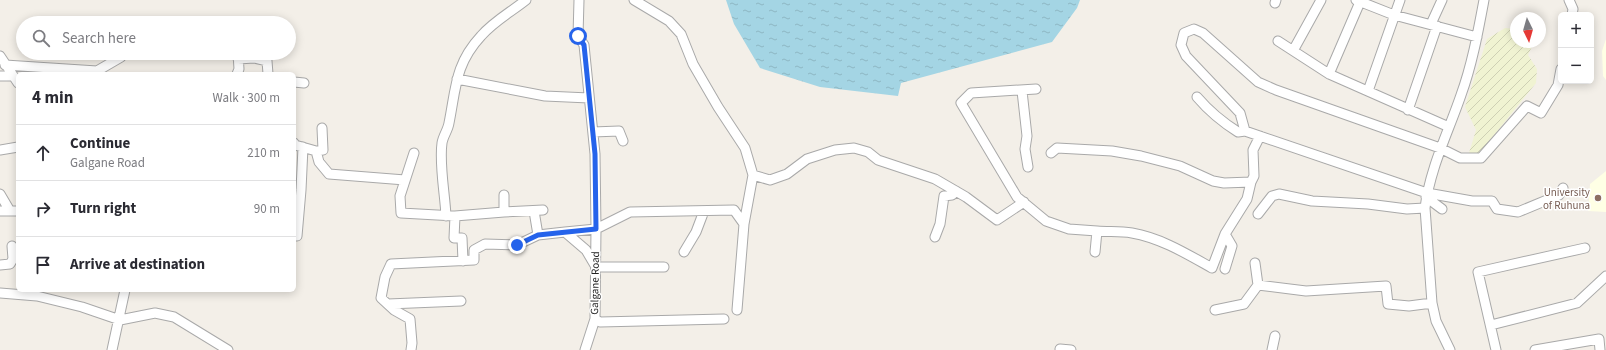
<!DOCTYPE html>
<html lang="en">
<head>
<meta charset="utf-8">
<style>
  body { margin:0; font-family:"Source Sans 3",sans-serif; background:#f7f7f7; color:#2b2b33 }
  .controls { position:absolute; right:12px; top:12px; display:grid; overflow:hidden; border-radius:6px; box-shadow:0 2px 10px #0003 }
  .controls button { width:36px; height:36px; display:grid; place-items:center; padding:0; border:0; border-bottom:1px solid #e1e1e2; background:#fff; color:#2b2b33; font:20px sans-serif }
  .compass { position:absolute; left:1510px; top:12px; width:36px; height:36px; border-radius:50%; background:#fff; box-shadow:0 2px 10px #0003; rotate:175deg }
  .stop { position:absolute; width:12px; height:12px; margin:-9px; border:3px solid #2563eb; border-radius:50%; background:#fff }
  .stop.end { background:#2563eb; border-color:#fff; box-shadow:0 1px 4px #0008 }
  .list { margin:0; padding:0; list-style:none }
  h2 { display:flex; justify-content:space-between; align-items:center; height:52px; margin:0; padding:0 16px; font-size:17px }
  h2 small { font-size:13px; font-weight:400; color:#7c7c81 }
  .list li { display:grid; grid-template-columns:26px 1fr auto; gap:12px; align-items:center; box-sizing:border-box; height:56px; padding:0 16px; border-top:1px solid #e1e1e2 }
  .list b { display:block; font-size:15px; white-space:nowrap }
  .list p { margin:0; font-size:13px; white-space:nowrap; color:#7c7c81 }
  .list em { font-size:13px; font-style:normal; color:#7c7c81 }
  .icon { flex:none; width:22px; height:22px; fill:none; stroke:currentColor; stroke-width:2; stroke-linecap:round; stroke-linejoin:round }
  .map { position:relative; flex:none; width:1606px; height:350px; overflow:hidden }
  .search { position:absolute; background:#fff; box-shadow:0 2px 10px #0003; left:16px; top:16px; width:280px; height:44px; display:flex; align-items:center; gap:10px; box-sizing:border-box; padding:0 14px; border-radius:22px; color:#7c7c81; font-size:15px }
  .panel { position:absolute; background:#fff; box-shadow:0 2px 10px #0003; left:16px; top:72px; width:280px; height:220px; border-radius:6px }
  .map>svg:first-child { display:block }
  .education { fill:#ffffe5 }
  .farmland { fill:url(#farmland-furrows) }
  .water { fill:url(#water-ripples) }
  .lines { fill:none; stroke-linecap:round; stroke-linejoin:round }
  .minor-casing { stroke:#a9a9a9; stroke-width:11 }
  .minor { stroke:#fff; stroke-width:9 }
  .route { stroke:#2563eb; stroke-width:5 }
  .education-dot { fill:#8d6e63; stroke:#fff; stroke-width:1.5 }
  .labels { text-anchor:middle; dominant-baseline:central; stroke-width:3; stroke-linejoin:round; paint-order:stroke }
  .education-label { font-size:11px; fill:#785e54; stroke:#fff; text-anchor:end }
  .street-label { font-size:11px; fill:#222; stroke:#fff }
</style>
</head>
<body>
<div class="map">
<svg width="1606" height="350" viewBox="0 0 1606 350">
  <defs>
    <pattern id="farmland-furrows" width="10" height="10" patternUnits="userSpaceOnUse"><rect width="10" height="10" fill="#f0f3d2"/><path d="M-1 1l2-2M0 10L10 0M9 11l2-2" fill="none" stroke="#ced0b4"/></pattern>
    <pattern id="water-ripples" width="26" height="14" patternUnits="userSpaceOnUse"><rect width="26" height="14" fill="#a4d5e4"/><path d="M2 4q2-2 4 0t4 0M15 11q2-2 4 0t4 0" fill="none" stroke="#8db7c3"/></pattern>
  </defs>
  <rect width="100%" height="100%" fill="#f3efe8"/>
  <path class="education" d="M1606 39V80L1603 76 1602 51Z
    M1606 171V212L1588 211 1590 184Z"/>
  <path class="farmland" d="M1505 28 1516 29V42H1534L1528 55 1537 69 1536 83 1478 155 1469 153 1476 130 1465 107 1487 39Z"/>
  <path class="water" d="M726 0H1080L1077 8 1052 42 901 83 898 96 820 87 760 68 734 24Z"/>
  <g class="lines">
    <defs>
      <path id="minor" d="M579 0 578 36 584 45 595 154 596 229 595 319 585 350
        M634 0 669 21 681 34 693 64 718 107 745 148 753 175 770 180 787 174 807 159 835 150 854 148 868 152 878 160 935 179 966 197 997 220 1024 202
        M1356 0 1394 15 1477 37
        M1569 0 1573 9 1572 15
        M1275 3 1276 0
        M1431 24 1442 0
        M1278 41 1329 74 1449 127
        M1294 49 1321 0
        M0 56 18 83
        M238 59 254 58 267 61 268 74
        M5 65 97 71 121 57 123 53
        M237 74 239 69 238 54
        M1329 74 1360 2
        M0 76H12
        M457 79 545 96 589 98
        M294 82 304 83
        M1036 89 971 93 961 103 1017 197 1046 221 1069 229 1097 231
        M1022 91 1027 136 1025 149 1028 167
        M1368 91 1400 0
        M1197 97C1209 111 1222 122 1238 132L1245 131 1240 113 1186 56 1181 45 1184 33 1194 29 1203 33 1258 82 1276 90 1440 148 1460 158H1481L1527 106 1541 113 1558 85 1561 69
        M1408 110 1437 26
        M1245 131 1427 193 1472 201H1492L1497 209 1518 212 1559 195 1563 188
        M593 132 619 131 623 141
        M294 143 295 145 316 151 319 162 329 174 405 180
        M0 150 18 147
        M316 151 323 150 322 128
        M414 153 400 196 401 213 455 216 454 238H462L463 261
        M1051 153 1057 148 1112 151 1141 156 1180 166 1213 181 1224 183 1251 182 1254 176 1253 150 1260 136
        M0 194 10 211
        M1426 197 1442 209
        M0 211H18
        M534 211 538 235
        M504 212 543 210
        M1258 214 1272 196 1279 194 1312 201 1368 204 1407 209 1425 208
        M446 216C445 194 439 164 442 143 443 136 448 130 449 123 456 88 455 64 481 36 494 21 511 12 526 0
        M455 216 504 212V195
        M744 224 753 175
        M565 232 596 229 630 212 734 210 744 224 737 310
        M294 236H297L301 190 303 147
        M935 237 940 224 944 196 952 195 956 191
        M684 252 696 232 704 211
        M1095 252 1097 231C1109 232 1120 231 1132 233 1161 238 1187 254 1212 268L1225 234 1247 199 1251 182
        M1255 263 1258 285
        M0 265 10 264 13 259 12 246
        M1225 269 1232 246 1225 234
        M0 293 37 296 82 307 120 320 155 313 174 317 228 350
        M388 304 461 301
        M1215 310 1244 304 1258 285 1306 291 1386 286 1388 304 1409 306 1432 303
        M595 319 600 322 724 319
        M1491 325 1577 303 1606 276
        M1060 349 1071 350
        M112 350 125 290
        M411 350 412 343 410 319 394 310 381 298 385 277 391 264 474 260V250L485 244 517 245 538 235 565 232 586 250 596 267H664
        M1272 350 1275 336
        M1450 350 1436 321 1432 303 1425 208C1430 168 1448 133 1461 95 1472 65 1478 32 1484 0
        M1496 350 1478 272 1585 248
        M1535 350 1599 339 1600 350"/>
    </defs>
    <use href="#minor" class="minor-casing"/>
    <use href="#minor" class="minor"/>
  </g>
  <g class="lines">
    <path class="route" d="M517 245 538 235 596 229 595 154 584 45 578 36"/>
  </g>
  <circle class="education-dot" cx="1598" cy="198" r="4"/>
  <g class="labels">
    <g class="education-label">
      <text x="1590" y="192">University<tspan x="1590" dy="13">of Ruhuna</tspan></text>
    </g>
    <g class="street-label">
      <text transform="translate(595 283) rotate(-89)">Galgane Road</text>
    </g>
  </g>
</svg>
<div class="controls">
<button>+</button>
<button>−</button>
</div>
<svg class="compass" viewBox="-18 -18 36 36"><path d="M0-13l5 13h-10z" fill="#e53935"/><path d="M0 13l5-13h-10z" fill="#7c7c81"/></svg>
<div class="stop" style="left:578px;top:36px"></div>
<div class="stop end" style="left:517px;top:245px"></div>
<div class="search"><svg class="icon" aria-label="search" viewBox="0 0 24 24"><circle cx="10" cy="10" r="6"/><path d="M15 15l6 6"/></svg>Search here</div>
<section class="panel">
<h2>4 min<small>Walk · 300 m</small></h2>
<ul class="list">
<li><svg class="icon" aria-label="ahead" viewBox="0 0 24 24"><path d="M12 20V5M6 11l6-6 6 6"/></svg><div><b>Continue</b><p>Galgane Road</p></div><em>210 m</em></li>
<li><svg class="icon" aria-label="right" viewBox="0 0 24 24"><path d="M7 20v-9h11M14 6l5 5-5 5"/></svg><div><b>Turn right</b></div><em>90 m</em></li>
<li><svg class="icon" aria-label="arrive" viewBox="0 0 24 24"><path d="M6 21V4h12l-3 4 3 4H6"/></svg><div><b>Arrive at destination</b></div></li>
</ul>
</section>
</div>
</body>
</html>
